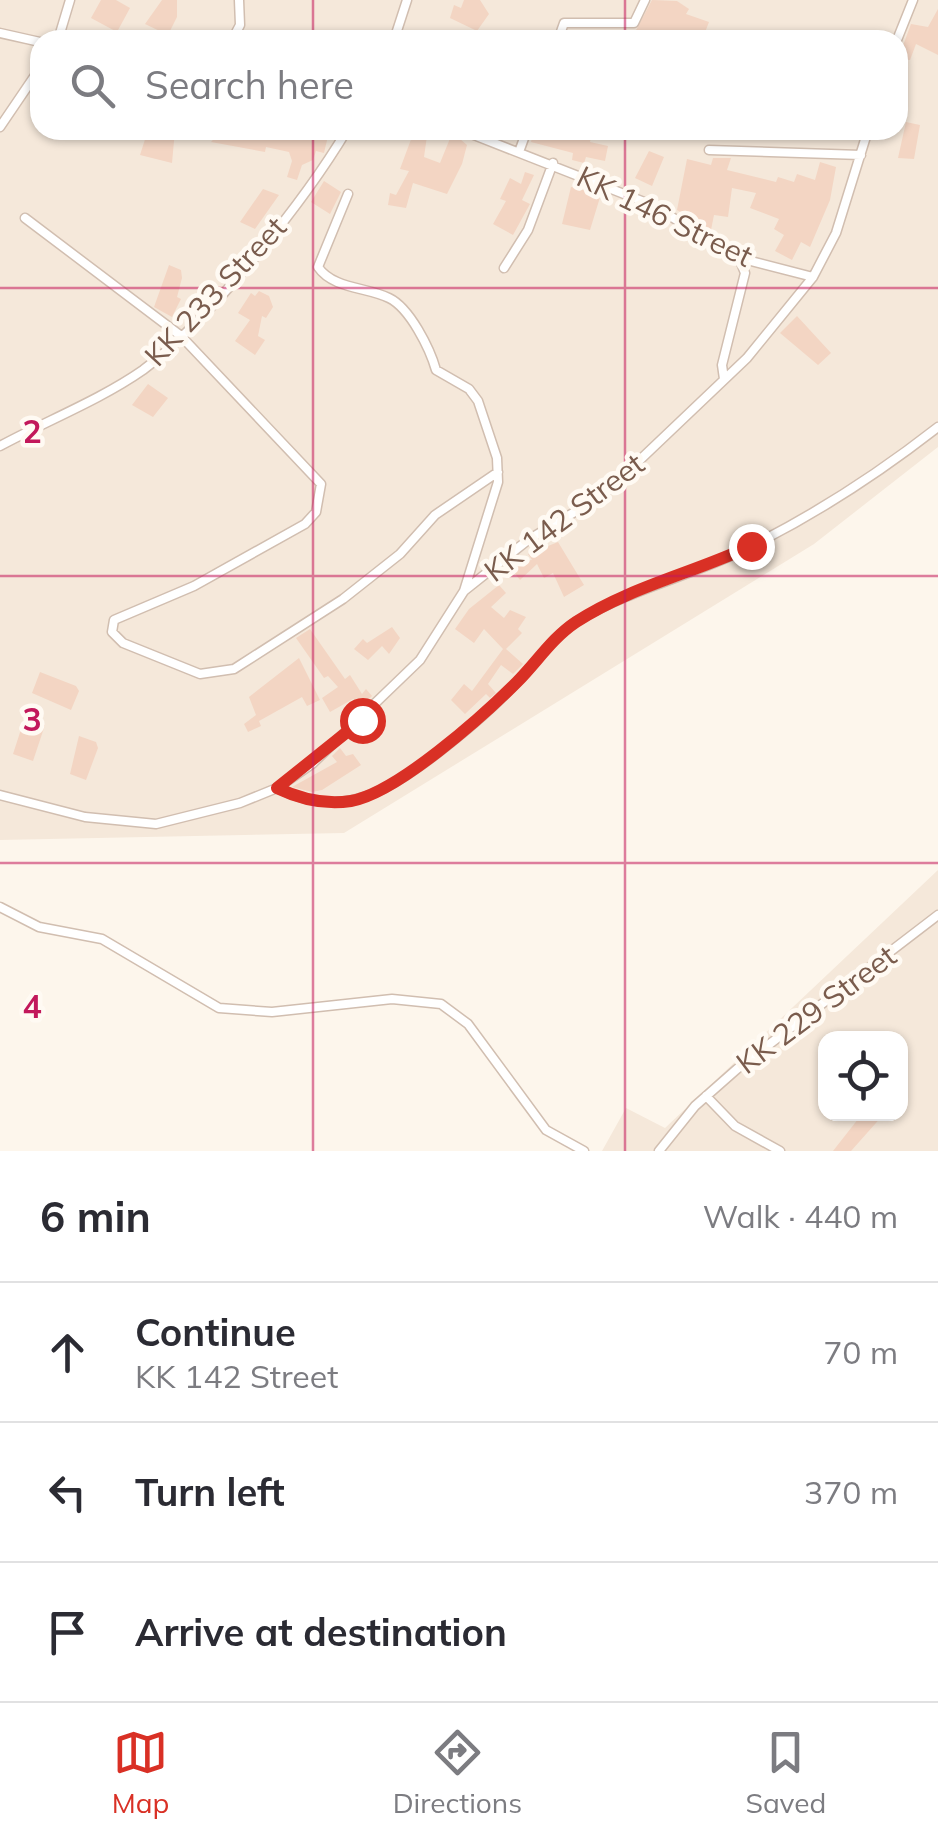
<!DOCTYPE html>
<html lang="en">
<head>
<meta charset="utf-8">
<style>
  body { margin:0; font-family:Mulish,sans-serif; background:#f2f2f3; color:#2b2b33 }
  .controls { position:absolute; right:30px; bottom:30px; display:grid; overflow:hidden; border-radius:20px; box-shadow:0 2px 8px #0004 }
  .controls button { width:90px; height:90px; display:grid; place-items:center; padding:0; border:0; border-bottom:2px solid #e1e1e2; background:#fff; color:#2b2b33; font:50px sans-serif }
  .stop { position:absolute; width:30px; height:30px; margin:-22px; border:8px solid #d93025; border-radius:50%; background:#fff }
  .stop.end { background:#d93025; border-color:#fff; box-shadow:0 2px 10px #0008 }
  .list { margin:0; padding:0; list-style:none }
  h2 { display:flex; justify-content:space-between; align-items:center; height:130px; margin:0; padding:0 40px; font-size:42px }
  h2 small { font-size:32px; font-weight:400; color:#7c7c81 }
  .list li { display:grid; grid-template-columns:65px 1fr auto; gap:30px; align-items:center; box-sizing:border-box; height:140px; padding:0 40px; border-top:2px solid #e1e1e2 }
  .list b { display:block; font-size:38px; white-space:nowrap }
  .list p { margin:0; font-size:32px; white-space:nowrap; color:#7c7c81 }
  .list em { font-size:32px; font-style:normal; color:#7c7c81 }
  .icon { flex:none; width:55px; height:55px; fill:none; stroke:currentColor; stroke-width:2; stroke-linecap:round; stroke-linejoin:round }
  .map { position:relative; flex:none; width:938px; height:1151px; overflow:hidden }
  .search { position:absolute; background:#fff; box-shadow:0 2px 8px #0004; left:30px; right:30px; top:30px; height:110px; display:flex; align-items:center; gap:25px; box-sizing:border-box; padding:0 35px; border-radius:30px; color:#7c7c81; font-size:38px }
  .sheet { height:550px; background:#fff }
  nav { display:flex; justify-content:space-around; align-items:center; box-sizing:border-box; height:140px; border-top:2px solid #e1e1e2; background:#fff; font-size:28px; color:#7c7c81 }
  nav a { display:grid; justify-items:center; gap:5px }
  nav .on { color:#d93025 }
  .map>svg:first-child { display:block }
  .residential { fill:#f5e8da; fill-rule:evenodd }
  .building { fill:#f3d5c3 }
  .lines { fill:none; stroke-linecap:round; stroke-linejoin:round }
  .street-casing { stroke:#d1beb0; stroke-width:11 }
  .street { stroke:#fff; stroke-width:8 }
  .route { stroke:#d93025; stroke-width:12 }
  .grid { fill:none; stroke:#c2185b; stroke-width:2.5; stroke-opacity:0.55 }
  .labels { text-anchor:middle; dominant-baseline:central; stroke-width:9; stroke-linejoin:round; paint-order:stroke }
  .street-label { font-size:30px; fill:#7a5c4d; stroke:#fffaf3 }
  .grid-label { font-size:32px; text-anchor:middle; font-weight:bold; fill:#c2185b; stroke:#fffaf3; stroke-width:9; stroke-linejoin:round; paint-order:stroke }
</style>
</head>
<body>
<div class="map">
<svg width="938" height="1151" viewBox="0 0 938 1151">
  <rect width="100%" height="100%" fill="#fdf6ec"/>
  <path class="residential" d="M0 0H938V447L814 544 344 833 0 840ZM40 40H898V130H40Z
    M938 870V1151H602L626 1108 665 1128ZM826 1038H900V1114H826Z"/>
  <path class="building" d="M101 0H116L130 8 117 32 91 18Z
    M162 0H177V17L168 35 145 24Z
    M464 0H480L489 14 477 31 450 18 454 5 461 8Z
    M652 0 677 1 689 9 686 14 709 22 702 40H685L664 30 653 40 636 30Z
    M938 9V55L916 44 910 60 898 59 911 24 928 27Z
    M906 122 920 125 914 159 898 158Z
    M148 130H175L172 163 140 155Z
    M222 130H291L315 136 317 130 328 136 324 153 316 151 313 160 302 165 297 180 287 177 292 161 289 152 266 147 265 152 211 142Z
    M534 130H593L590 142 608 146 605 161 586 157 584 163 572 160 573 153 531 142Z
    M413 134 427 136 424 157 440 163 451 136 460 139 467 145 462 164 447 194 413 183 406 208 388 205 390 193 396 195 409 171 400 169Z
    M649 151 664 157 652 186 635 178Z
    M713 158H731L727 170 776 182 778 177 794 182 797 174 815 180 820 162 836 167 830 200 810 247 801 242 792 260 775 251 784 235 774 229 779 219 750 208 756 193 732 188 728 217 714 215 711 230 677 210 687 159 711 165Z
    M525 172 534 175 522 200 530 204 513 235 493 224 506 201 500 199 510 178 521 184Z
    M324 181 341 192 330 214 311 202Z
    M571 187 601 194 590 230 562 224Z
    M263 189 279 195 255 229 240 222Z
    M169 265 181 270 182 278 177 297 181 299 172 317 154 307Z
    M259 291 269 296 273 307 266 318 262 316 258 336 265 340 255 355 235 341 250 320 238 313 251 293 255 296Z
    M797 316 831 353 818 365 780 333Z
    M148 384 168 398 153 417 132 405Z
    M558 542 584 585 564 597 553 573 544 578 537 564 520 580 511 568 520 561 532 560 528 554Z
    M499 585 506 593 491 607 504 618 510 610 526 617 518 629 522 633 506 649 523 664 513 674 501 665 488 684 496 693 490 698 486 694 465 714 451 700 464 684 472 691 503 649 484 629 474 643 455 629 469 609Z
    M392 627 400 638 389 654 382 646 368 660 354 649 363 639 367 643Z
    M310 629 345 679 350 675 362 694 366 689 372 696 361 707 353 699 330 712 322 698 338 687 328 676 324 678 296 638Z
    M299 658 320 700 307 706 302 697 259 721 261 726 248 732 244 724 256 715 249 697Z
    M40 672 76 686 79 691 71 710 32 693Z
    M25 717 45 725 33 761 13 754Z
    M79 736 96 742 98 748 86 780 70 774Z
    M340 748 346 756 353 754 361 765 322 790 312 792 292 787 337 762 332 756Z
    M862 1114H884L851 1151H833Z"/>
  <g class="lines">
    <defs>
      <path id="street" d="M0 33 40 42
        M58 40 70 0
        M232 40 240 25 239 0
        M394 40 407 0
        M558 40 564 23H634L645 0
        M897 40 913 0
        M0 127 40 68
        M461 130 652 205 739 258 813 277
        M709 150 861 155
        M519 152 527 130
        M348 194 318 267C333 289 367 287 389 298 410 308 430 349 436 370L469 389 478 401 497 458 498 482 464 591
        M25 218 181 336 321 484 316 512 305 524 194 586 114 620 112 632 123 643 200 674 234 669 343 599 400 554 435 515 498 472
        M504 268 528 230 553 163
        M724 379 722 365 745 273 739 258
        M0 446C46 421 100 400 143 370 210 320 304 202 347 130
        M277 788C307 803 340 807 372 794 416 776 488 714 521 678 540 658 555 634 579 620 628 591 682 578 733 555 807 520 874 477 938 427
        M0 795 85 817 156 824 240 803 277 788 312 764 420 660 464 591 528 540 603 495 747 358 813 277 836 233 868 130
        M0 907 39 927 102 939 219 1008 272 1012 392 999 441 1004 468 1024 546 1130 584 1151
        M706 1096 735 1126 780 1151
        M659 1151 695 1106 737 1069 938 915"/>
    </defs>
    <use href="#street" class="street-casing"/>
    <use href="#street" class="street"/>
  </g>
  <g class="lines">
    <path class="route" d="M362 720 277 788C300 799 325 805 351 801 397 793 483 716 517 682 537 662 552 638 576 622 630 587 693 573 751 546"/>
  </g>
  <path class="grid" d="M313 0V40M625 0V40M313 130V1151M625 130V1151M0 288H938M0 576H938M0 863H938"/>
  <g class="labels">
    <g class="street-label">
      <text transform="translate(665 216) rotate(26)">KK 146 Street</text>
      <text transform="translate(215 291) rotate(-47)">KK 233 Street</text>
      <text transform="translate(564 517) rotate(-37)">KK 142 Street</text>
      <text transform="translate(816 1009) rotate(-37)">KK 229 Street</text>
    </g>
  </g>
  <g class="grid-label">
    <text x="32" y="443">2</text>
    <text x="32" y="731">3</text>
    <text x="32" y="1018">4</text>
  </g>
</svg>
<div class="controls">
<button><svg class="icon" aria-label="locate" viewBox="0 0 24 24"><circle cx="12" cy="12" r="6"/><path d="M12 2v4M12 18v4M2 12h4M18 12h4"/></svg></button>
</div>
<div class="stop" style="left:362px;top:720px"></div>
<div class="stop end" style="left:751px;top:546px"></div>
<div class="search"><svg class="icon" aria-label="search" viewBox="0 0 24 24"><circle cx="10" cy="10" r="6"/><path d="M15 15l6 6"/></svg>Search here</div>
</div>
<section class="sheet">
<h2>6 min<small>Walk · 440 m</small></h2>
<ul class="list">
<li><svg class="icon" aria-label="ahead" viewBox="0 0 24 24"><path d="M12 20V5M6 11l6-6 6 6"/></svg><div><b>Continue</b><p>KK 142 Street</p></div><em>70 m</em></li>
<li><svg class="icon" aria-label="left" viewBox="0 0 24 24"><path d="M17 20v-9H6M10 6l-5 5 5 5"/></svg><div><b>Turn left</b></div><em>370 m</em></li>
<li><svg class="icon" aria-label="arrive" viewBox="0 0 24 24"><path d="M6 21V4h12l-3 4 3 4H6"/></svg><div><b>Arrive at destination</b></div></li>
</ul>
</section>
<nav>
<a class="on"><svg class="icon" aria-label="map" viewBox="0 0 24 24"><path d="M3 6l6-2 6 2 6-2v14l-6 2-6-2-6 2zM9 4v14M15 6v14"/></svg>Map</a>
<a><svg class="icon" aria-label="directions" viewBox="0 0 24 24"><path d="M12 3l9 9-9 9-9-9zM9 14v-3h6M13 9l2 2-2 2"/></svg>Directions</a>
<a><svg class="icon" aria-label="saved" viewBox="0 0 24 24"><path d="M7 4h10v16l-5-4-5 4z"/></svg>Saved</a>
</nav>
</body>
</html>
